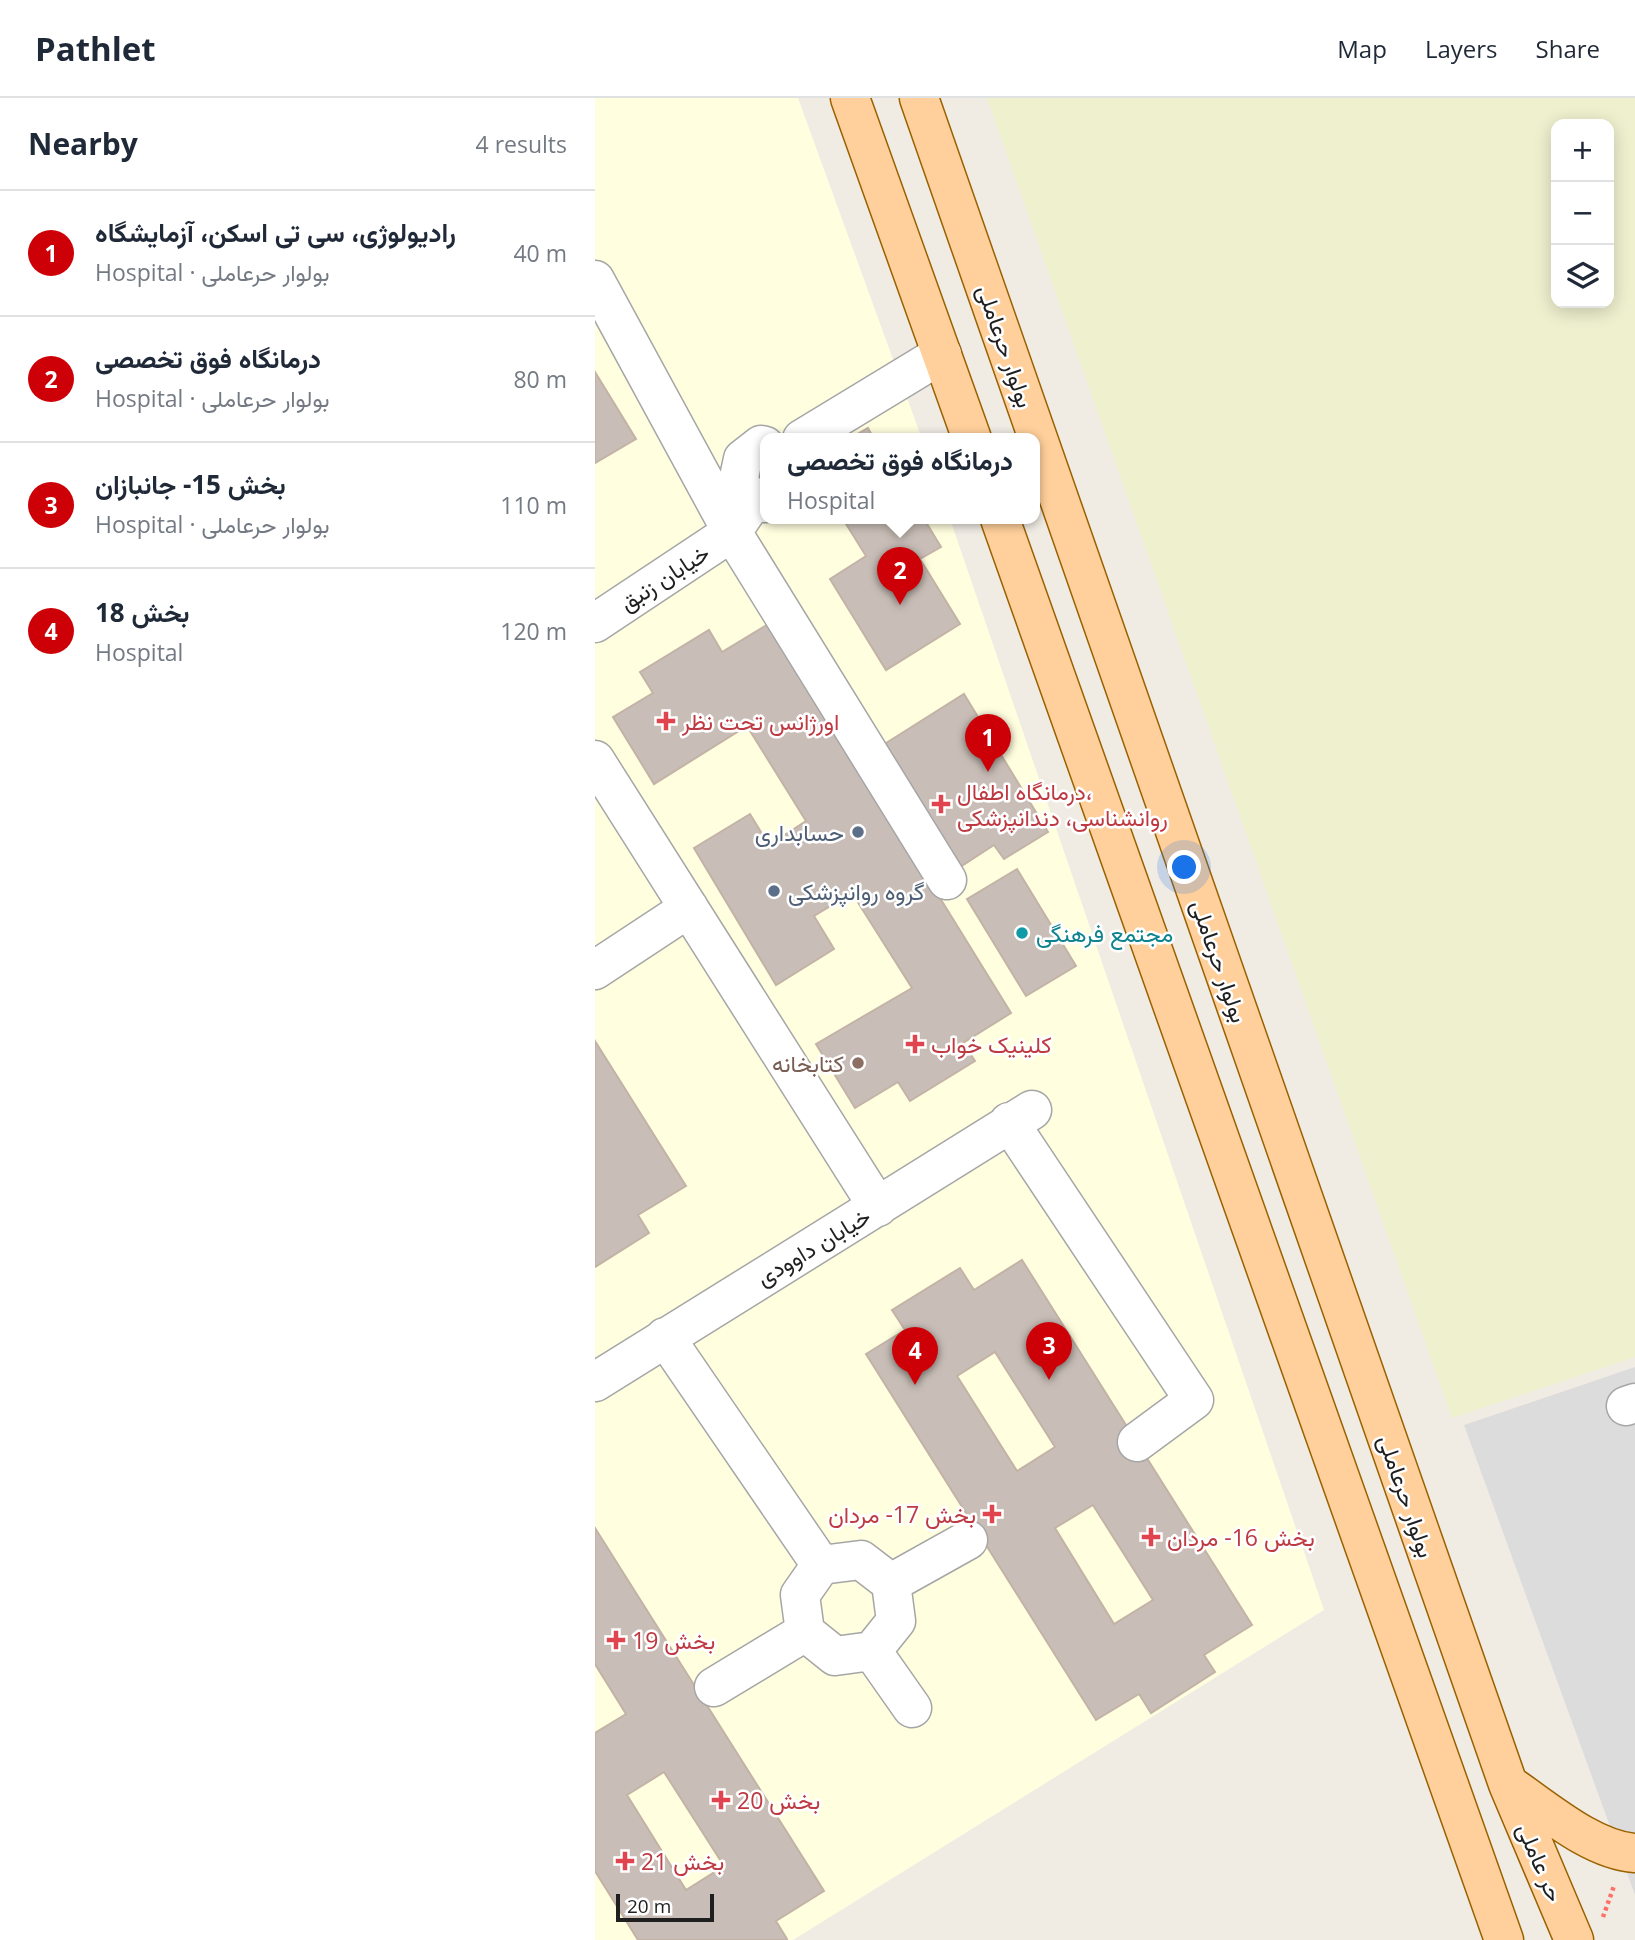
<!DOCTYPE html>
<html lang="en">
<head>
<meta charset="utf-8">
<style>
  body { margin:0; font-family:"Open Sans",Vazirmatn,sans-serif; background:#f2f2f3; color:#1f2937 }
  .controls { position:absolute; right:21px; top:21px; display:grid; overflow:hidden; border-radius:14px; box-shadow:0 4px 18px #0003 }
  .controls button { width:63px; height:63px; display:grid; place-items:center; padding:0; border:0; border-bottom:2px solid #e0e1e3; background:#fff; color:#1f2937; font:35px sans-serif }
  .scale { position:absolute; left:21px; bottom:18px; width:98px; box-sizing:border-box; padding-left:7px; border:4px solid #1f1f1f; border-top:0; font-size:19px; line-height:24px; white-space:nowrap; color:#1f1f1f; -webkit-text-stroke:5px #fff; paint-order:stroke }
  .you { position:absolute; left:590px; top:770px; width:24px; height:24px; margin:-18px; border:5px solid #fff; border-radius:50%; background:#1a73e8; box-shadow:0 0 0 10px #1a73e833 }
  .badge { display:grid; place-items:center; width:46px; height:46px; border-radius:50%; background:#ce0007; color:#fff; font-size:23px; font-weight:700 }
  .pin { position:absolute; translate:-50% -58px; filter:drop-shadow(0 2px 4px #0008) }
  .pin::after { content:''; position:absolute; top:37px; width:24px; height:21px; background:inherit; clip-path:polygon(0 0,100% 0,50% 100%) }
  .popup { position:absolute; left:165px; top:335px; width:280px; height:91px; box-sizing:border-box; display:grid; place-content:center; border-radius:14px; background:#fff; filter:drop-shadow(0 2px 5px #0005); font-size:23px; white-space:nowrap; color:#747a83 }
  .popup b { font-size:26px; color:#1f2937 }
  .popup::after { content:''; position:absolute; left:50%; top:100%; margin-left:-14px; border:14px solid transparent; border-top-color:#fff }
  .list { margin:0; padding:0; list-style:none }
  h2 { display:flex; justify-content:space-between; align-items:center; height:91px; margin:0; padding:0 28px; font-size:30px }
  h2 small { font-size:23px; font-weight:400; color:#747a83 }
  .list li { display:grid; grid-template-columns:46px 1fr auto; gap:21px; align-items:center; box-sizing:border-box; height:126px; padding:0 28px; border-top:2px solid #e0e1e3 }
  .list b { display:block; font-size:26px; white-space:nowrap }
  .list p { margin:0; font-size:23px; white-space:nowrap; color:#747a83 }
  .list em { font-size:23px; font-style:normal; color:#747a83 }
  .icon { flex:none; width:38px; height:38px; fill:none; stroke:currentColor; stroke-width:2; stroke-linecap:round; stroke-linejoin:round }
  .map { position:relative; flex:none; width:1040px; height:1842px; overflow:hidden }
  header { display:flex; align-items:center; gap:42px; box-sizing:border-box; height:98px; padding:0 35px; background:#fff; border-bottom:2px solid #e0e1e3 }
  header strong { font-size:33px }
  nav { display:flex; gap:38px; margin-inline-start:auto; font-size:24px }
  main { display:flex }
  aside { flex:1; background:#fff }
  .map>svg:first-child { display:block }
  .residential { fill:#dddcdc }
  .education { fill:#fffedf }
  .farmland { fill:#eff0ce; fill-rule:evenodd }
  .building { fill:#c9beb7; stroke:#c3b2a6; stroke-width:2; fill-rule:evenodd }
  .lines { fill:none; stroke-linecap:round; stroke-linejoin:round }
  .minor-casing { stroke:#a6a6a6; stroke-width:41 }
  .major-casing { stroke:#9a6100; stroke-width:41 }
  .path { stroke:#ff7167; stroke-width:4.5; stroke-dasharray:3.5 3.5; stroke-linecap:butt }
  .minor { stroke:#fff; stroke-width:38 }
  .major { stroke:#ffd09b; stroke-width:38 }
  .health-dot { fill:#e0444e; stroke:#fff; stroke-width:2.5 }
  .service-dot { fill:#5c6f8a; stroke:#fff; stroke-width:2.5 }
  .culture-dot { fill:#0f9aa8; stroke:#fff; stroke-width:2.5 }
  .education-dot { fill:#8d6e63; stroke:#fff; stroke-width:2.5 }
  .labels { text-anchor:middle; dominant-baseline:central; stroke-width:5; stroke-linejoin:round; paint-order:stroke }
  .street-label { font-size:23px; fill:#1f1f1f; stroke:#fff }
  .health-label { font-size:23px; fill:#be3a42; stroke:#fff; text-anchor:start }
  .service-label { font-size:23px; fill:#4e5e75; stroke:#fff; text-anchor:end }
  .culture-label { font-size:23px; fill:#0d838f; stroke:#fff; text-anchor:start }
  .education-label { font-size:23px; fill:#785e54; stroke:#fff; text-anchor:end }
</style>
</head>
<body>
<header>
<strong>Pathlet</strong>
<nav><a>Map</a><a>Layers</a><a>Share</a></nav>
</header>
<main>
<aside>
<h2>Nearby<small>4 results</small></h2>
<ul class="list">
<li><span class="badge">1</span><div><b>رادیولوژی، سی تی اسکن، آزمایشگاه</b><p>Hospital · بولوار حرعاملی</p></div><em>40 m</em></li>
<li><span class="badge">2</span><div><b>درمانگاه فوق تخصصی</b><p>Hospital · بولوار حرعاملی</p></div><em>80 m</em></li>
<li><span class="badge">3</span><div><b>بخش 15- جانبازان</b><p>Hospital · بولوار حرعاملی</p></div><em>110 m</em></li>
<li><span class="badge">4</span><div><b>بخش 18</b><p>Hospital</p></div><em>120 m</em></li>
</ul>
</aside>
<div class="map">
<svg width="1040" height="1842" viewBox="0 0 1040 1842">
  <rect width="100%" height="100%" fill="#f0ece4"/>
  <path class="residential" d="M1040 1269V1797L869 1327Z"/>
  <path class="education" d="M0 0H203L327 341H170V421H355L729 1512 198 1842H0Z"/>
  <path class="farmland" d="M392 0H1040V1259L857 1320ZM961 26H1014V205H961Z"/>
  <path class="building" d="M0 274 41 341 0 365Z
    M273 330 279 341H254Z
    M248 421H329L346 449 325 461 365 526 291 572 235 481 271 458Z
    M175 525 416 915 368 945 380 963 315 1003 303 984 260 1010 221 946 317 890 257 795 219 818 239 851 181 887 99 750 155 716 174 747 211 723 152 628 59 686 18 619 58 595 45 574 114 532 127 554Z
    M369 596 453 734 409 761 399 747 365 769 288 647Z
    M422 771 481 868 431 898 372 801Z
    M0 943 91 1088 43 1117 54 1135 0 1169Z
    M427 1162 657 1527 609 1557 620 1574 556 1615 544 1596 501 1622 271 1256 310 1232 297 1212 365 1170 379 1192ZM400 1254 460 1349 422 1373 362 1278ZM498 1407 558 1502 519 1526 460 1430Z
    M0 1430 229 1793 181 1823 192 1841 190 1842H43L0 1773V1635L31 1616 0 1566ZM69 1674 129 1768 91 1792 32 1697Z"/>
  <g class="lines">
    <defs>
      <path id="minor" d="M0 182 137 434 352 782
        M207 341 347 256
        M170 348 166 347 148 361 143 384 158 403 170 405
        M0 525 137 434 158 403
        M0 662 283 1109
        M0 872 94 810
        M414 1024 599 1302 542 1344
        M70 1239 226 1467
        M0 1284 437 1012
        M1031 1308 1040 1305
        M266 1462 296 1485 301 1523 277 1553 240 1558 210 1534 205 1497 226 1467Z
        M296 1485 373 1442
        M277 1553 317 1610
        M119 1589 210 1534"/>
      <path id="major" d="M255 0 377 341
        M324 0 913 1686 979 1842
        M405 421 909 1842
        M913 1686C949 1710 996 1752 1040 1755"/>
    </defs>
    <use href="#minor" class="minor-casing"/>
    <use href="#major" class="major-casing"/>
    <path class="path" d="M1008 1819 1019 1788"/>
    <use href="#minor" class="minor"/>
    <use href="#major" class="major"/>
  </g>
  <g class="health-dot">
    <path d="M67.5 612.5h7v7h7v7h-7v7h-7v-7h-7v-7h7z"/>
    <path d="M342.5 695.5h7v7h7v7h-7v7h-7v-7h-7v-7h7z"/>
    <path d="M316.5 935.5h7v7h7v7h-7v7h-7v-7h-7v-7h7z"/>
    <path d="M393.5 1405.5h7v7h7v7h-7v7h-7v-7h-7v-7h7z"/>
    <path d="M552.5 1428.5h7v7h7v7h-7v7h-7v-7h-7v-7h7z"/>
    <path d="M17.5 1531.5h7v7h7v7h-7v7h-7v-7h-7v-7h7z"/>
    <path d="M122.5 1691.5h7v7h7v7h-7v7h-7v-7h-7v-7h7z"/>
    <path d="M26.5 1752.5h7v7h7v7h-7v7h-7v-7h-7v-7h7z"/>
  </g>
  <g class="service-dot">
    <circle cx="263" cy="734" r="7"/>
    <circle cx="179" cy="793" r="7"/>
  </g>
  <circle class="culture-dot" cx="427" cy="835" r="7"/>
  <circle class="education-dot" cx="263" cy="965" r="7"/>
  <g class="labels">
    <g class="street-label">
      <text transform="translate(411 248) rotate(71)">بولوار حرعاملی</text>
      <text transform="translate(69 479) rotate(-33)">خیابان زنبق</text>
      <text transform="translate(625 863) rotate(71)">بولوار حرعاملی</text>
      <text transform="translate(218 1148) rotate(-31)">خیابان داوودی</text>
      <text transform="translate(812 1398) rotate(71)">بولوار حرعاملی</text>
      <text transform="translate(946 1764) rotate(67)">حر عاملی</text>
    </g>
    <g class="health-label">
      <text x="87" y="623">اورژانس تحت نظر</text>
      <text x="362" y="693">درمانگاه اطفال،<tspan x="362" dy="26">روانشناسی، دندانپزشکی</tspan></text>
      <text x="336" y="946">کلینیک خواب</text>
      <text x="381" y="1416" text-anchor="end">بخش 17- مردان</text>
      <text x="572" y="1439">بخش 16- مردان</text>
      <text x="37" y="1542">بخش 19</text>
      <text x="142" y="1702">بخش 20</text>
      <text x="46" y="1763">بخش 21</text>
    </g>
    <g class="service-label">
      <text x="249" y="734">حسابداری</text>
      <text x="193" y="793" text-anchor="start">گروه روانپزشکی</text>
    </g>
    <g class="culture-label">
      <text x="441" y="835">مجتمع فرهنگی</text>
    </g>
    <g class="education-label">
      <text x="249" y="965">کتابخانه</text>
    </g>
  </g>
</svg>
<div class="controls">
<button>+</button>
<button>−</button>
<button><svg class="icon" aria-label="layers" viewBox="0 0 24 24"><path d="M12 4l9 5-9 5-9-5zM3 14l9 5 9-5"/></svg></button>
</div>
<div class="scale">20 m</div>
<div class="you"></div>
<div class="pin badge" style="left:393px;top:674px">1</div>
<div class="pin badge" style="left:305px;top:507px">2</div>
<div class="popup"><b>درمانگاه فوق تخصصی</b>Hospital</div>
<div class="pin badge" style="left:454px;top:1282px">3</div>
<div class="pin badge" style="left:320px;top:1287px">4</div>
</div>
</main>
</body>
</html>
